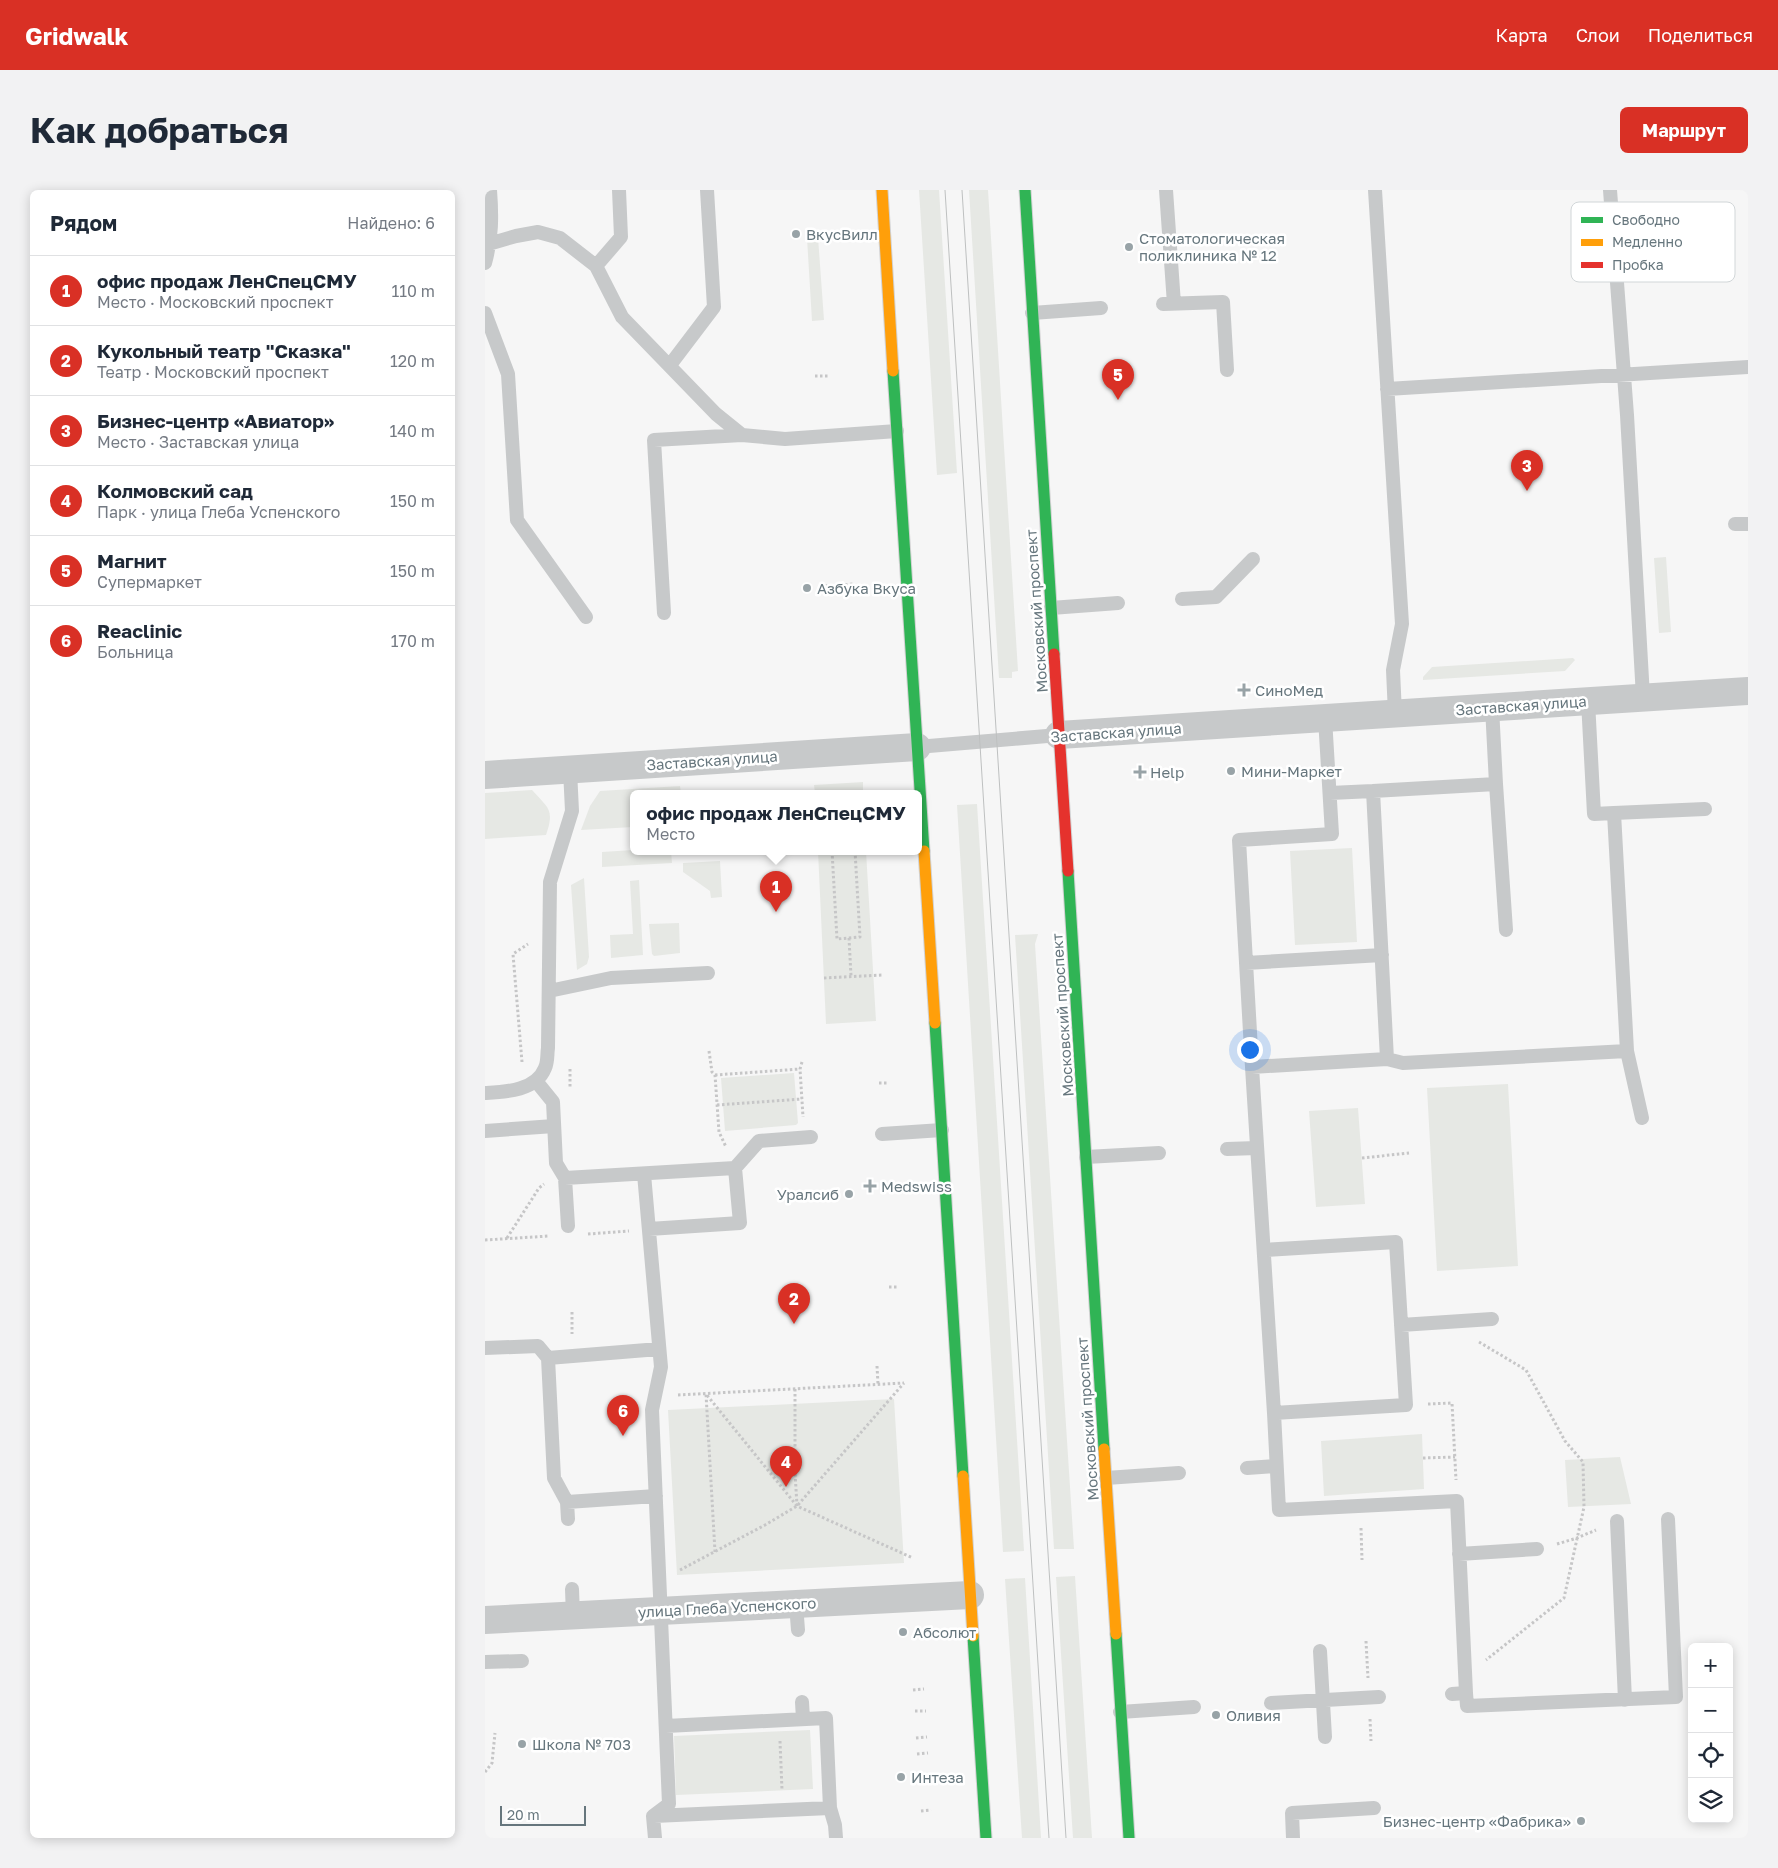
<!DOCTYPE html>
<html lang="ru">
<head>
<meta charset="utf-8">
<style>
  body { margin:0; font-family:"Golos Text",sans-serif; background:#f2f2f3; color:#1f2937 }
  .controls { position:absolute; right:15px; bottom:15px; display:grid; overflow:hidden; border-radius:8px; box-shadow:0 2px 12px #0003 }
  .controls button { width:45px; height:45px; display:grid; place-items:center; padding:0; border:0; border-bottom:1px solid #e0e1e3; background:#fff; color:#1f2937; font:25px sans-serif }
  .scale { position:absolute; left:15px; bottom:12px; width:86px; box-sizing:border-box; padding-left:5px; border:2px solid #66767d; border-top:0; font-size:14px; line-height:18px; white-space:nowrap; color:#66767d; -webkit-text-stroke:4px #fff; paint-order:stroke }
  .you { position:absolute; left:764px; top:859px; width:18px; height:18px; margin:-12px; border:4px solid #fff; border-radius:50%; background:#1a73e8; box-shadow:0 0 0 8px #1a73e833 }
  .badge { display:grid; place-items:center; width:32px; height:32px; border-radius:50%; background:#d93025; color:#fff; font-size:16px; font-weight:700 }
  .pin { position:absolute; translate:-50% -41px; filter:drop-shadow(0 1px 2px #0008) }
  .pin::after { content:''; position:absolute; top:26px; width:18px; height:15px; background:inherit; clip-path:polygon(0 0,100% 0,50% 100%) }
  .popup { position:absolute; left:145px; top:600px; width:292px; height:65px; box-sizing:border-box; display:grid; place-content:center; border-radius:8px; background:#fff; filter:drop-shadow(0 1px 4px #0005); font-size:16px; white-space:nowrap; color:#747a83 }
  .popup b { font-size:19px; color:#1f2937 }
  .popup::after { content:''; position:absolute; left:50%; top:100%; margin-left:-10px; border:10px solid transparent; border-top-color:#fff }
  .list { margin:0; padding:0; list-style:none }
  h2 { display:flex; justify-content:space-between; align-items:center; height:65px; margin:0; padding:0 20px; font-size:21px }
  h2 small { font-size:16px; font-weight:400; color:#747a83 }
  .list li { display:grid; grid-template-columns:32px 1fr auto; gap:15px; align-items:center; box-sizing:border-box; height:70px; padding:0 20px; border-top:1px solid #e0e1e3 }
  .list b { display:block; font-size:19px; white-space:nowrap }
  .list p { margin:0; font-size:16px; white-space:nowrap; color:#747a83 }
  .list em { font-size:16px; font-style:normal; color:#747a83 }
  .icon { flex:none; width:28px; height:28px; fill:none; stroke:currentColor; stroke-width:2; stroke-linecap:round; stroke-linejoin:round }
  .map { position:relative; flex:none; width:1263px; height:1648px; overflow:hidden; border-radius:8px }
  header { display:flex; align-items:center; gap:30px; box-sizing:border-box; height:70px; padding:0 25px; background:#d93025; color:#fff }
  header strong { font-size:24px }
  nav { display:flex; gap:28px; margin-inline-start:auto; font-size:18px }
  .intro { display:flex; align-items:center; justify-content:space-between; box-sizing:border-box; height:120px; padding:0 30px }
  h1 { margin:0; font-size:35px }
  .button { padding:12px 22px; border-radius:8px; background:#d93025; color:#fff; font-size:18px; font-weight:700 }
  main { display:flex; gap:30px; padding:0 30px }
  aside { flex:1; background:#fff; border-radius:8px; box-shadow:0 2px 12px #0003 }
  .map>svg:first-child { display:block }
  .green { fill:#e6e8e4 }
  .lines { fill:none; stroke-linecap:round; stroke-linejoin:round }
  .fast-casing { stroke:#d2d2d3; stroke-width:13 }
  .slow-casing { stroke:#d2d2d3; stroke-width:13 }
  .jam-casing { stroke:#d2d2d3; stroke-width:13 }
  .path { stroke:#c6c6c7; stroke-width:3; stroke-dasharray:2.5 2.5; stroke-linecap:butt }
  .lane { stroke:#c7c9ca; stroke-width:14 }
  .street { stroke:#c7c9ca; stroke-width:28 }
  .fast { stroke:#30b455; stroke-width:11 }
  .slow { stroke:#ff9f0a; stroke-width:11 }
  .jam { stroke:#e5322d; stroke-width:11 }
  .tram { stroke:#bec0c0; stroke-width:1 }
  .poi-dot { fill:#98a3a7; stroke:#fff; stroke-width:2 }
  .labels { text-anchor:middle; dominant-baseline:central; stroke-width:5; stroke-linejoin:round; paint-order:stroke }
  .poi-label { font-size:15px; fill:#66767d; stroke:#fff; text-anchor:start }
  .street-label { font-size:15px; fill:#66767d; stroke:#fff }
  .key { fill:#fff; stroke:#d1d6d8; stroke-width:1 }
  .key-label { font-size:14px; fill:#66767d }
</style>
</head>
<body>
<header>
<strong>Gridwalk</strong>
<nav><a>Карта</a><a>Слои</a><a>Поделиться</a></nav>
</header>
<div class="intro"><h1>Как добраться</h1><a class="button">Маршрут</a></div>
<main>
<aside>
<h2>Рядом<small>Найдено: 6</small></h2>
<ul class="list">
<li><span class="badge">1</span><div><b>офис продаж ЛенСпецСМУ</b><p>Место · Московский проспект</p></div><em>110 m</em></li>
<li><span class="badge">2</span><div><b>Кукольный театр &quot;Сказка&quot;</b><p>Театр · Московский проспект</p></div><em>120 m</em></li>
<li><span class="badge">3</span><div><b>Бизнес-центр «Авиатор»</b><p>Место · Заставская улица</p></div><em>140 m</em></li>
<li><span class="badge">4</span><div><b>Колмовский сад</b><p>Парк · улица Глеба Успенского</p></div><em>150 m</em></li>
<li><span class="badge">5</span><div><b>Магнит</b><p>Супермаркет</p></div><em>150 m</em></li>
<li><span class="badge">6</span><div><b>Reaclinic</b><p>Больница</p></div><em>170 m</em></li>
</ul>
</aside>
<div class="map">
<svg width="1263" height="1648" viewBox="0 0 1263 1648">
  <rect width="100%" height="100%" fill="#f6f6f6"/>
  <path class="green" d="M434 0H454L472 283 452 285Z
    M484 0H503L533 481 527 482V488H514Z
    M333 47 339 130 327 131 322 48Z
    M1181 367 1186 442 1174 443 1169 368Z
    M1088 468 1090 470 1080 481 938 490V487L947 477Z
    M378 592V603H330L329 595Z
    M195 596 196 603H148V637L96 640 105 616 115 601Z
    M47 600C63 618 70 619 61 645L0 649V603Z
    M492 614 539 1361 518 1362 472 615Z
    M867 658 872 752 810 755 805 661Z
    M148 660 186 661 187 673 117 677V662Z
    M333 661H381L391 831 341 834Z
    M235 671 237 707 226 708 225 701 198 682V673Z
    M99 688 104 767 102 774 92 780 86 695Z
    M154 690 158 765 126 768 125 745 148 744 145 691Z
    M194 733 195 763 169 766 167 764 164 734Z
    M553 744 550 754 589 1359H569L530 745Z
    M309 883 313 933 311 935 240 941 236 888Z
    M1023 894 1033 1076 952 1081 942 898Z
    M873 918 880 1014 831 1017 824 921Z
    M409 1209 419 1373 192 1385 183 1220Z
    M937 1244 939 1299 839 1306 836 1251Z
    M1135 1267 1146 1314 1083 1317 1080 1270Z
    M590 1386 607 1648H588L571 1387Z
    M540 1388 556 1648H537L520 1389Z
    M325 1540 328 1599 191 1605 189 1546Z"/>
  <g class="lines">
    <defs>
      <path id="fast" d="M540 0 569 464
        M408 181 439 661
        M583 681 619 1259
        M450 833 478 1286
        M631 1444 644 1648
        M488 1446 501 1648"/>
      <path id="slow" d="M397 0 408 181
        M439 661 450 833
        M619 1259 631 1444
        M478 1286 488 1446"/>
      <path id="jam" d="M569 464 583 681"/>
    </defs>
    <use href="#fast" class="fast-casing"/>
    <use href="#slow" class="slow-casing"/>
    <use href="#jam" class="jam-casing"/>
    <path class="path" d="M330 186H343
      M340 396 369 394
      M347 661 352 749 375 747 370 661
      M364 748 366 786
      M339 788 398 785
      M224 861 227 882 230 885 234 942 241 957
      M37 872 28 764 43 754
      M317 872 315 879 318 927
      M85 879V897
      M230 885 315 879
      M394 893H404
      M232 915 317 909
      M877 968 924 963
      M103 1044 144 1041
      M22 1048 54 998 59 994
      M0 1050 64 1046
      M404 1097H414
      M87 1122V1144
      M994 1152 1041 1180 1080 1251 1098 1272 1099 1317 1079 1408 1001 1470
      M392 1176 393 1194
      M310 1199V1282L312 1316
      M193 1205 419 1193
      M943 1214 967 1213 971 1290
      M938 1268 970 1267
      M876 1338 877 1370
      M1072 1354 1092 1348 1111 1340
      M230 1362 221 1204 312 1316 428 1368
      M195 1380 280 1335 312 1316 419 1193
      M881 1451 883 1488
      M428 1500 439 1499
      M430 1521H441
      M885 1529 886 1551
      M431 1548 442 1547
      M295 1551 297 1600
      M432 1564 443 1563
      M0 1582 7 1573 10 1543
      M436 1621 446 1620"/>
    <path class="lane" d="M681 0 689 114
      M890 0 917 434 908 480 910 524
      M1125 0 1142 225 1158 507
      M0 55 31 46 53 42 75 48 111 76 137 127 231 224 257 245
      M0 73C7 48 7 26 5 0
      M111 76 136 47 134 0
      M678 114 738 112 742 180
      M0 123 23 184 32 330 101 427
      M547 123 616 118
      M185 175 229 117 222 0
      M902 199 1263 177
      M1250 334H1263
      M697 409 731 407 768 369
      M566 418 633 413
      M179 423 169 250 257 245 300 249 412 241
      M1007 517 1011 594 888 601 902 869 918 873 1142 861 1129 623 1109 624 1103 511
      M840 528 847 644 754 650 767 877 902 869
      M432 557 574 545
      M1011 594 1021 740
      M845 603 888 601
      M1129 623 1220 619
      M761 773 897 765
      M64 801 126 788 223 783
      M1142 861 1157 928
      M767 877 789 1223 921 1215 911 1052 779 1060
      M51 891 68 912 71 973 80 988 83 1036
      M0 903C20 902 51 901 60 878 63 872 62 864 63 858L65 692 87 621 85 580
      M0 941 69 936
      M397 944 457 940
      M742 959 772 958
      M601 967 674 963
      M159 984 176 1177 167 1220 184 1614 168 1626 170 1648
      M80 988 250 978
      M164 1039 255 1033 250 978 274 951 326 947
      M916 1135 1007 1129
      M0 1158 53 1156 63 1168 69 1288 82 1312 83 1329
      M63 1168 174 1159
      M789 1223 794 1320 972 1311 981 1503
      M762 1278 791 1276
      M621 1288 694 1283
      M82 1312 171 1306
      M1132 1331 1140 1510
      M974 1364 1052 1359
      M87 1399 88 1426
      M311 1414 313 1440
      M835 1461 840 1547
      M0 1472 37 1471
      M967 1504 981 1503 982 1516 1191 1507 1183 1329
      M317 1512 318 1529
      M786 1513 894 1507
      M635 1522 709 1517
      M345 1618 350 1635 351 1648
      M169 1626 345 1618 341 1528 181 1536
      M808 1648 807 1623 889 1618"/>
    <path class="street" d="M574 545 1263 501
      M0 585 432 557
      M0 1430 485 1405"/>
    <use href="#fast" class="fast"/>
    <use href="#slow" class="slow"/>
    <use href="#jam" class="jam"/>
    <path class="tram" d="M460 0 564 1648
      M477 0 581 1648"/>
  </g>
  <g class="poi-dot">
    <circle cx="311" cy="44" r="5"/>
    <circle cx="644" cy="57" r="5"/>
    <circle cx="322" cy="398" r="5"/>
    <path d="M756.5 492.5h5v5h5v5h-5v5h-5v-5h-5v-5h5z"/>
    <circle cx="746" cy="581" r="5"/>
    <path d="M652.5 574.5h5v5h5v5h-5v5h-5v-5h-5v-5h5z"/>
    <path d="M382.5 988.5h5v5h5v5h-5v5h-5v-5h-5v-5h5z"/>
    <circle cx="364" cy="1004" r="5"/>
    <circle cx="418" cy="1442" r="5"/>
    <circle cx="731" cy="1525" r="5"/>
    <circle cx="37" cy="1554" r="5"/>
    <circle cx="416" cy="1587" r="5"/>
    <circle cx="1096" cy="1631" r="5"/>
  </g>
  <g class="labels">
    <g class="poi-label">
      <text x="321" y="44">ВкусВилл</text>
      <text x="654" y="48">Стоматологическая<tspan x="654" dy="17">поликлиника № 12</tspan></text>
      <text x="332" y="398">Азбука Вкуса</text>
      <text x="770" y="500">СиноМед</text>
      <text x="756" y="581">Мини-Маркет</text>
      <text x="665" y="582">Help</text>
      <text x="396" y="996">Medswiss</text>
      <text x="354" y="1004" text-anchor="end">Уралсиб</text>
      <text x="428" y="1442">Абсолют</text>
      <text x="741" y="1525">Оливия</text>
      <text x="47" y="1554">Школа № 703</text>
      <text x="426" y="1587">Интеза</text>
      <text x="1086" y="1631" text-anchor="end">Бизнес-центр «Фабрика»</text>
    </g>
    <g class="street-label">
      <text transform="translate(551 421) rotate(-94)">Московский проспект</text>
      <text transform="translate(1036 515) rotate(-4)">Заставская улица</text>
      <text transform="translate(631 542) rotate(-4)">Заставская улица</text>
      <text transform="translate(227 570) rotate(-4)">Заставская улица</text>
      <text transform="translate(577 825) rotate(-94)">Московский проспект</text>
      <text transform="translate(602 1229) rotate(-94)">Московский проспект</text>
      <text transform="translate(242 1417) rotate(-3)">улица Глеба Успенского</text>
    </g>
  </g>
  <rect x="1086" y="12" width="164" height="80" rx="8" class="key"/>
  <rect x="1096" y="27" width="22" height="6" fill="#30b455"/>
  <rect x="1096" y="49" width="22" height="7" fill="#ff9f0a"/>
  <rect x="1096" y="72" width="22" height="6" fill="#e5322d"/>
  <g class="key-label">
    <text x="1127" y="35">Свободно</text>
    <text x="1127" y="57">Медленно</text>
    <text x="1127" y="80">Пробка</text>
  </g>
</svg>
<div class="controls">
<button>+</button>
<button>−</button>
<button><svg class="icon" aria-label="locate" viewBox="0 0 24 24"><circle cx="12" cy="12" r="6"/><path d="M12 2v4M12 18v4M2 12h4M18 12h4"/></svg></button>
<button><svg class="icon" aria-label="layers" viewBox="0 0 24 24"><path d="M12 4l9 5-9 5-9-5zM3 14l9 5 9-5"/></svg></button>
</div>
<div class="scale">20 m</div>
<div class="you"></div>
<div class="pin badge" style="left:291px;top:722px">1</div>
<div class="popup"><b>офис продаж ЛенСпецСМУ</b>Место</div>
<div class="pin badge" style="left:309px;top:1134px">2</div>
<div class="pin badge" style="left:1042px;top:301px">3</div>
<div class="pin badge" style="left:301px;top:1297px">4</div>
<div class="pin badge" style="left:633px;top:210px">5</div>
<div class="pin badge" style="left:138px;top:1246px">6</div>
</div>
</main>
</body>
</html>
